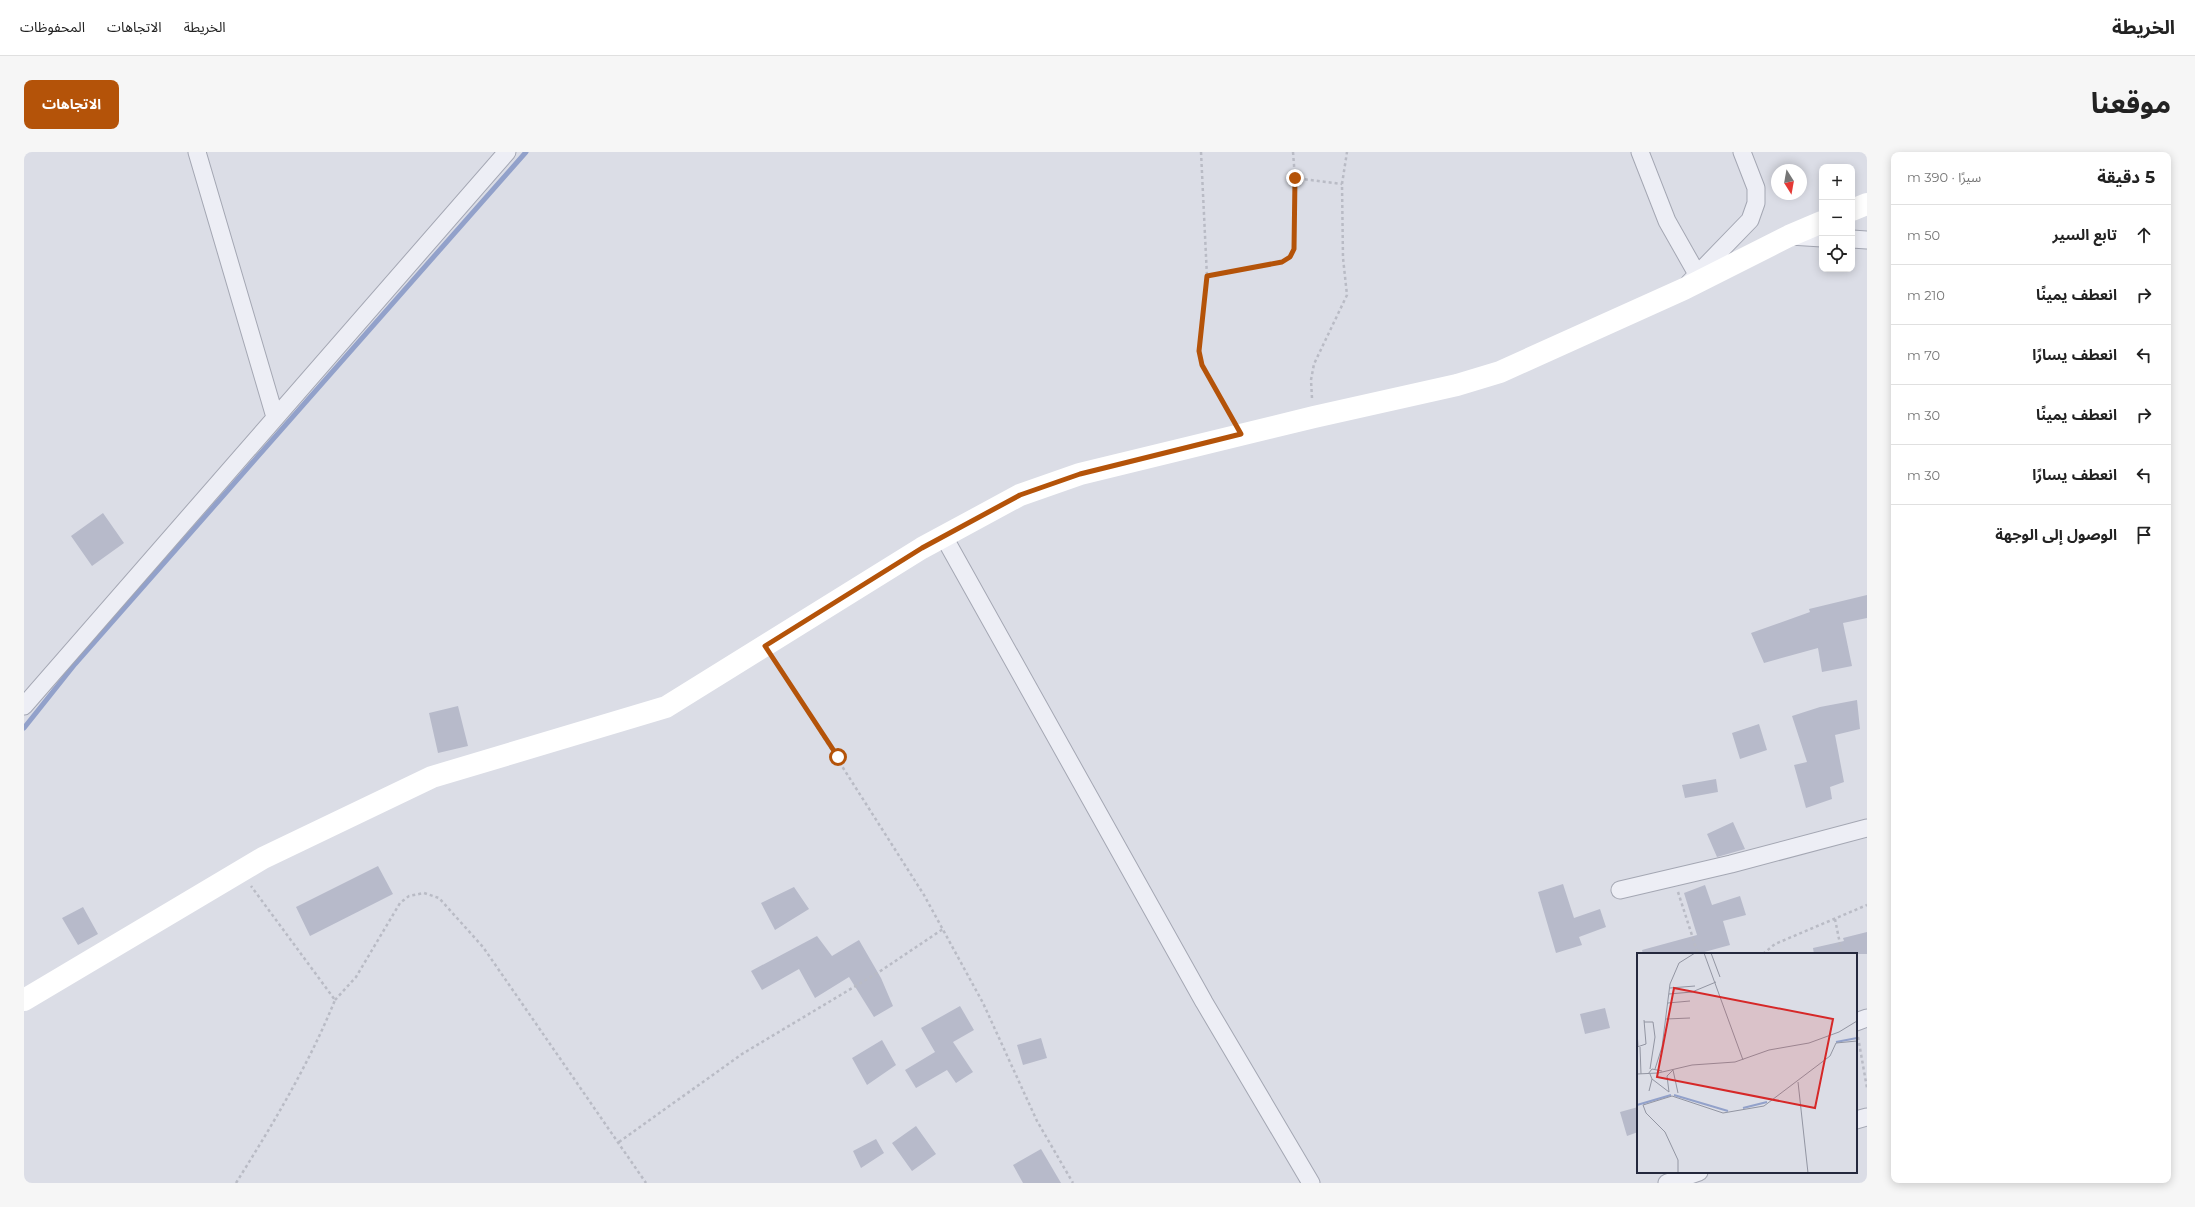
<!DOCTYPE html>
<html lang="ar">
<head>
<meta charset="utf-8">
<style>
  body { margin:0; font-family:Montserrat,"Noto Sans Arabic",sans-serif; background:#f6f6f6; color:#222; direction:rtl }
  .controls { position:absolute; right:12px; top:12px; display:grid; overflow:hidden; border-radius:8px; box-shadow:0 2px 10px #0003 }
  .controls button { width:36px; height:36px; display:grid; place-items:center; padding:0; border:0; border-bottom:1px solid #e0e0e0; background:#fff; color:#222; font:20px sans-serif }
  .compass { position:absolute; left:1747px; top:12px; width:36px; height:36px; border-radius:50%; background:#fff; box-shadow:0 2px 10px #0003; rotate:169deg }
  .stop { position:absolute; width:12px; height:12px; margin:-9px; border:3px solid #b45309; border-radius:50%; background:#fff }
  .stop.end { background:#b45309; border-color:#fff; box-shadow:0 1px 4px #0008 }
  .list { margin:0; padding:0; list-style:none }
  h2 { display:flex; justify-content:space-between; align-items:center; height:52px; margin:0; padding:0 16px; font-size:17px }
  h2 small { font-size:13px; font-weight:400; color:#767676 }
  .list li { display:grid; grid-template-columns:26px 1fr auto; gap:12px; align-items:center; box-sizing:border-box; height:60px; padding:0 16px; border-top:1px solid #e0e0e0 }
  .list b { display:block; font-size:15px; white-space:nowrap }
  .list em { font-size:13px; font-style:normal; color:#767676 }
  .icon { flex:none; width:22px; height:22px; fill:none; stroke:currentColor; stroke-width:2; stroke-linecap:round; stroke-linejoin:round }
  .map { position:relative; flex:none; width:1843px; height:1031px; overflow:hidden; direction:ltr; border-radius:8px }
  header { display:flex; align-items:center; gap:24px; box-sizing:border-box; height:56px; padding:0 20px; background:#fff; border-bottom:1px solid #e0e0e0 }
  header strong { font-size:19px }
  nav { display:flex; gap:22px; margin-inline-start:auto; font-size:14px }
  .intro { display:flex; align-items:center; justify-content:space-between; box-sizing:border-box; height:96px; padding:0 24px }
  h1 { margin:0; font-size:28px }
  .button { padding:10px 18px; border-radius:8px; background:#b45309; color:#fff; font-size:14px; font-weight:700 }
  main { display:flex; gap:24px; padding:0 24px }
  aside { flex:1; background:#fff; border-radius:8px; box-shadow:0 2px 10px #0003 }
  .map>svg:first-child { display:block }
  .lines { fill:none; stroke-linecap:round; stroke-linejoin:round }
  .stream { stroke:#92a1ca; stroke-width:5 }
  .building { fill:#b7baca }
  .street-casing { stroke:#a4a7b3; stroke-width:19 }
  .path { stroke:#b9bbc5; stroke-width:2.5; stroke-dasharray:3 3; stroke-linecap:butt }
  .street { stroke:#edeef5; stroke-width:17 }
  .secondary { stroke:#fff; stroke-width:22 }
  .route { stroke:#b45309; stroke-width:5 }
  .inset-river { fill:none; stroke:#92a1ca; stroke-width:2 }
  .inset-road { fill:none; stroke:#9295a2; stroke-width:1 }
  .view { fill:#d62828; fill-opacity:0.15; stroke:#d62828; stroke-width:2 }
  .inset-edge { fill:none; stroke:#24283d; stroke-width:2 }
</style>
</head>
<body>
<header>
<strong>الخريطة</strong>
<nav><a>الخريطة</a><a>الاتجاهات</a><a>المحفوظات</a></nav>
</header>
<div class="intro"><h1>موقعنا</h1><a class="button">الاتجاهات</a></div>
<main>
<aside>
<h2>5 دقيقة<small>سيرًا · 390 m</small></h2>
<ul class="list">
<li><svg class="icon" aria-label="ahead" viewBox="0 0 24 24"><path d="M12 20V5M6 11l6-6 6 6"/></svg><div><b>تابع السير</b></div><em>50 m</em></li>
<li><svg class="icon" aria-label="right" viewBox="0 0 24 24"><path d="M7 20v-9h11M14 6l5 5-5 5"/></svg><div><b>انعطف يمينًا</b></div><em>210 m</em></li>
<li><svg class="icon" aria-label="left" viewBox="0 0 24 24"><path d="M17 20v-9H6M10 6l-5 5 5 5"/></svg><div><b>انعطف يسارًا</b></div><em>70 m</em></li>
<li><svg class="icon" aria-label="right" viewBox="0 0 24 24"><path d="M7 20v-9h11M14 6l5 5-5 5"/></svg><div><b>انعطف يمينًا</b></div><em>30 m</em></li>
<li><svg class="icon" aria-label="left" viewBox="0 0 24 24"><path d="M17 20v-9H6M10 6l-5 5 5 5"/></svg><div><b>انعطف يسارًا</b></div><em>30 m</em></li>
<li><svg class="icon" aria-label="arrive" viewBox="0 0 24 24"><path d="M6 21V4h12l-3 4 3 4H6"/></svg><div><b>الوصول إلى الوجهة</b></div></li>
</ul>
</aside>
<div class="map">
<svg width="1843" height="1031" viewBox="0 0 1843 1031">
  <rect width="100%" height="100%" fill="#dbdde6"/>
  <g class="lines">
    <path class="stream" d="M0 576 51 512 502 0"/>
  </g>
  <path class="building" d="M79 361 100 391 68 414 47 384Z
    M1843 443V466L1819 471 1828 514 1798 520 1794 496 1740 511 1727 481 1786 460 1785 457Z
    M1833 548 1836 577 1811 583 1820 630 1806 635 1808 647 1782 656 1770 613 1783 610 1768 564 1796 555Z
    M434 554 444 594 414 601 405 561Z
    M1735 572 1743 598 1716 607 1708 581Z
    M1692 627 1694 640 1661 646 1658 633Z
    M1709 670 1721 697 1693 705 1683 682Z
    M354 714 369 742 286 784 272 755Z
    M1539 732 1550 766 1576 757 1582 775 1555 785 1558 793 1532 801 1514 740Z
    M1681 733 1688 753 1716 744 1722 763 1699 769 1706 793 1673 802H1619L1618 798 1673 783 1660 741Z
    M770 735 785 757 751 778 737 751Z
    M59 755 74 782 54 793 38 766Z
    M1843 780V802H1790L1789 796 1820 789 1819 786Z
    M793 784 808 804 835 788 857 826 869 854 850 865 825 825 791 846 775 817 738 838 727 819Z
    M936 854 950 878 929 890 949 920 932 931 923 918 892 936 881 918 911 900 897 876Z
    M1581 856 1586 876 1561 882 1556 862Z
    M1017 886 1023 906 999 913 993 893Z
    M858 888 872 913 843 933 828 906Z
    M1614 955V980L1603 984 1596 960Z
    M892 974 912 1002 888 1019 868 991Z
    M852 987 860 1001 837 1016 829 999Z
    M1017 997 1037 1031H999L989 1013Z"/>
  <g class="lines">
    <defs>
      <path id="street" d="M173 0 251 265
        M1616 0 1643 69 1673 122
        M1766 84 1798 86
        M1828 87 1843 88
        M1665 131 1726 68 1732 51V36L1718 0
        M920 385 1180 850 1287 1031
        M0 554 483 0
        M1596 738 1707 712 1843 676
        M1832 870 1843 866
        M1832 968 1843 965
        M1643 1031 1675 1020"/>
    </defs>
    <use href="#street" class="street-casing"/>
    <path class="path" d="M1177 0 1183 125 1175 199 1178 213 1208 266
      M1269 0 1271 26 1318 32
      M1183 125 1258 110 1266 105 1270 97 1271 26
      M1288 246 1287 228 1290 212 1323 143 1319 106 1318 32 1323 0
      M751 509 900 743 959 851 1013 969 1049 1031
      M1654 740 1674 802
      M1811 767 1818 802
      M1739 802 1751 792 1843 753
      M311 848 332 825 376 751 385 744 400 741 415 746 459 795 622 1031
      M1834 885 1843 936
      M595 990 718 902 855 820 919 777
      M212 1031C249 972 285 912 311 848L227 734"/>
    <use href="#street" class="street"/>
    <path class="secondary" d="M1828 58 1843 52
      M0 848 239 706 408 625 642 555 898 396 996 343 1056 322 1290 265 1433 233 1476 220 1660 137 1765 84 1798 70"/>
  </g>
  <g class="lines">
    <path class="route" d="M814 605 741 494 898 396 996 343 1056 322 1217 282 1178 213 1175 199 1183 124 1258 110 1266 105 1270 97 1271 26"/>
  </g>
  <g transform="translate(1613 801)">
    <rect width="220" height="220" fill="#dbdde6"/>
    <path class="inset-river" d="M199 89 220 85M37 142 91 158M0 152 34 142M106 155 130 149"/>
    <path class="inset-road" d="M67 0 106 107M74 0 83 24M33 35 58 33M32 41 55 39 79 29M31 50 53 48M29 66 53 65M7 69H16L18 84 13 116M0 78 1 94M0 94 9 91 7 67M3 94 4 121M18 116 25 94 33 31 42 10 58 0M36 117 41 140M0 121 21 120 55 112 98 109 132 97 172 90 202 79 220 68M11 121 15 116 25 118M13 121 15 126 32 139 30 123 36 117M161 129 171 220M12 138 15 126M41 220V207L28 179 9 160 6 152 35 143 86 160 127 153 193 103 199 90 220 88"/>
    <path class="view" d="M37 35 196 66 178 155 20 124Z"/>
    <rect width="220" height="220" class="inset-edge"/>
  </g>
</svg>
<div class="controls">
<button>+</button>
<button>−</button>
<button><svg class="icon" aria-label="locate" viewBox="0 0 24 24"><circle cx="12" cy="12" r="6"/><path d="M12 2v4M12 18v4M2 12h4M18 12h4"/></svg></button>
</div>
<svg class="compass" viewBox="-18 -18 36 36"><path d="M0-13l5 13h-10z" fill="#e53935"/><path d="M0 13l5-13h-10z" fill="#767676"/></svg>
<div class="stop" style="left:814px;top:605px"></div>
<div class="stop end" style="left:1271px;top:26px"></div>
</div>
</main>
</body>
</html>
